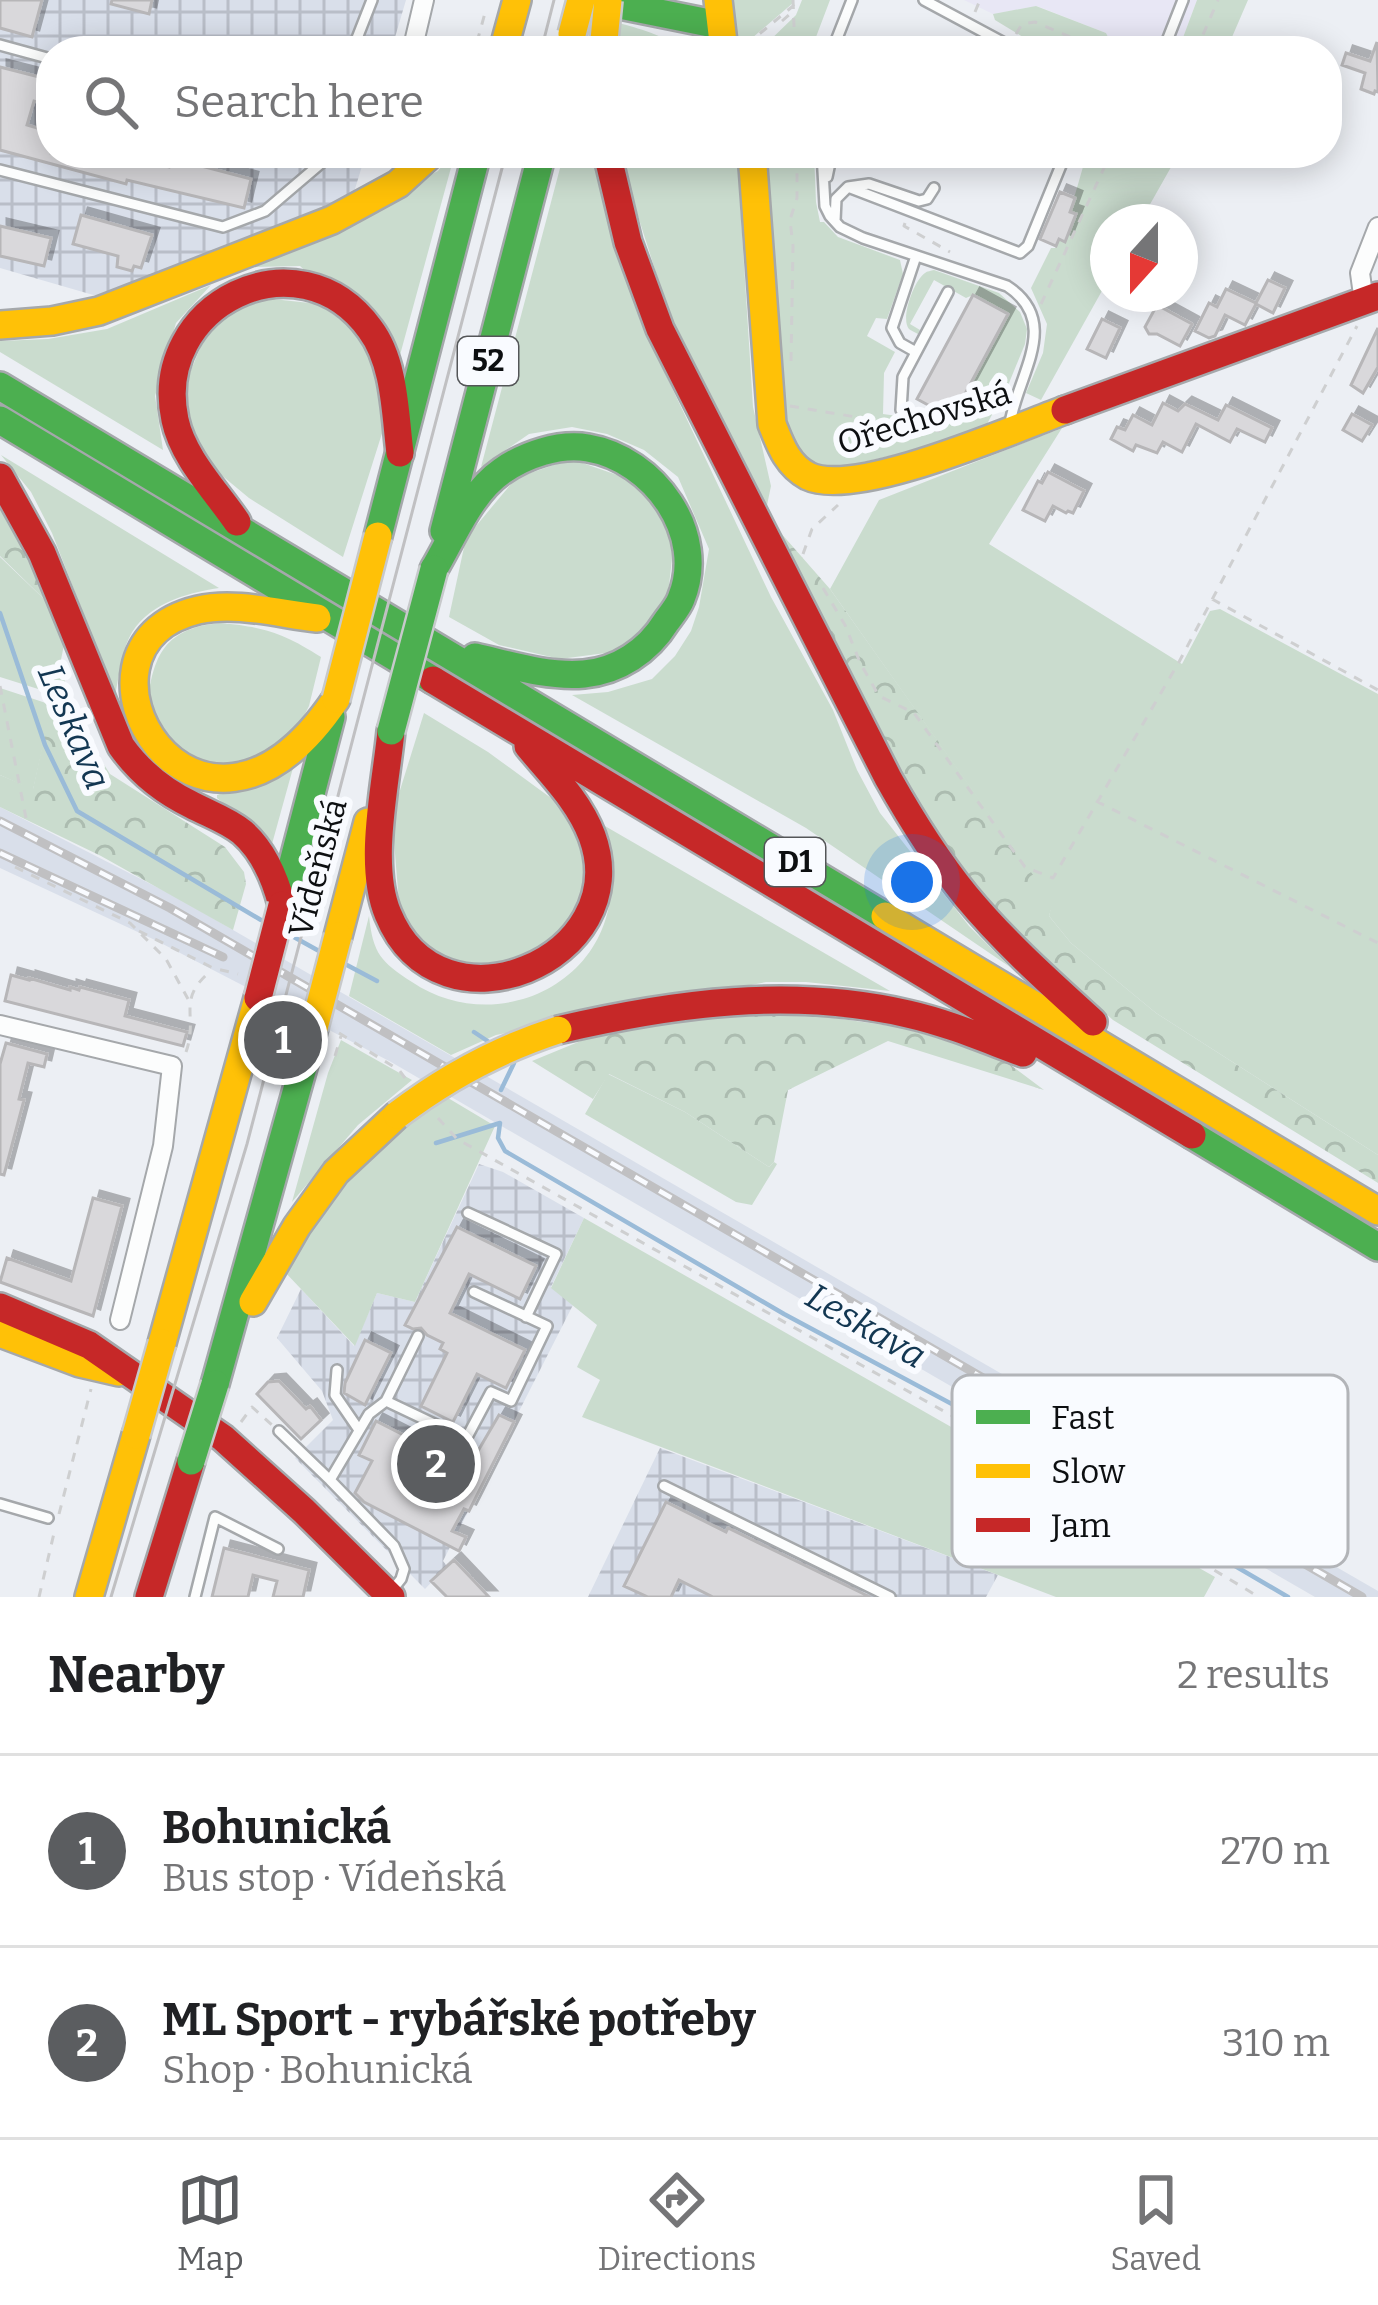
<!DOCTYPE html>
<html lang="en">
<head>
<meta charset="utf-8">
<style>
  body { margin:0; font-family:Bitter,serif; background:#f6f6f6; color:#202124 }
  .compass { position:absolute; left:1090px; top:204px; width:108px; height:108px; border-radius:50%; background:#fff; box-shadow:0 6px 30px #0003; rotate:201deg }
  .you { position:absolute; left:912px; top:882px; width:42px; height:42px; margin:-30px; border:9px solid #fff; border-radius:50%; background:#1a73e8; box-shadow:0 0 0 18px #1a73e833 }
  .badge { display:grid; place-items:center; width:78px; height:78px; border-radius:50%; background:#5b5d60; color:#fff; font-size:39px; font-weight:700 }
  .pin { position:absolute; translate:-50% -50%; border:6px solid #fff; box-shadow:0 3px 12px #0006 }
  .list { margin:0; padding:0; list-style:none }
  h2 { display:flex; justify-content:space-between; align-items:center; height:156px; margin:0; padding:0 48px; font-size:51px }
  h2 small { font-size:39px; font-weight:400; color:#757577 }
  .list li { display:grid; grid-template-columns:78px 1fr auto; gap:36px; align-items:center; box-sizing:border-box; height:192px; padding:0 48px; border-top:3px solid #e0e0e0 }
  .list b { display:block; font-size:45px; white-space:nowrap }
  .list p { margin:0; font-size:39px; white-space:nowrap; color:#757577 }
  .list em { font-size:39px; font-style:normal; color:#757577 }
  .icon { flex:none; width:66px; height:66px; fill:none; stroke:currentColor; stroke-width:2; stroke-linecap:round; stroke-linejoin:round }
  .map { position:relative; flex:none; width:1378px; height:1597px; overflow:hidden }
  .search { position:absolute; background:#fff; box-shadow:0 6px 30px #0003; left:36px; right:36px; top:36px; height:132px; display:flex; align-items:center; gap:30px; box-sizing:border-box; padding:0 42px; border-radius:48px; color:#757577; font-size:45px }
  .sheet { height:540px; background:#fff }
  nav { display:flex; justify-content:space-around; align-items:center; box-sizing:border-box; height:168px; border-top:3px solid #e0e0e0; background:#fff; font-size:33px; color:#757577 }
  nav a { display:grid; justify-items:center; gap:6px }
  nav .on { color:#5b5d60 }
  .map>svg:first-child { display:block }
  .commercial { fill:#e8e7f5 }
  .industrial { fill:url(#industrial-grid) }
  .built { fill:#d9dfea }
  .green { fill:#cadcce }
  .forest { fill:url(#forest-crowns) }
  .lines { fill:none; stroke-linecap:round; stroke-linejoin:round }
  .stream { stroke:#9abbd8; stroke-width:4.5 }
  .building { fill:#d9d8db; stroke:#b7b6b8; stroke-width:3; filter:url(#shadow) }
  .lane-casing { stroke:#a5a8ab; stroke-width:14 }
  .street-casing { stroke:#a5a8ab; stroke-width:22 }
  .fast-casing { stroke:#a5a8ab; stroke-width:32 }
  .slow-casing { stroke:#a5a8ab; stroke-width:32 }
  .jam-casing { stroke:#a5a8ab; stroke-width:32 }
  .path { stroke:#cecfd0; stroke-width:3; stroke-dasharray:9 9; stroke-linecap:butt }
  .lane { stroke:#fcfdfd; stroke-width:9 }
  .street { stroke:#fcfdfd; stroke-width:18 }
  .fast { stroke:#4caf50; stroke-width:27 }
  .slow { stroke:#ffc107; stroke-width:27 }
  .jam { stroke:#c62828; stroke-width:27 }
  .tram { stroke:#c0c0c2; stroke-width:3 }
  .rail-casing { stroke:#c0c0c2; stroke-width:9 }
  .rail { stroke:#f9fbff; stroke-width:4.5; stroke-dasharray:14; stroke-linecap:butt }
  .fast-bridge-casing { stroke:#c7c9cb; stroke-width:32; stroke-linecap:butt }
  .slow-bridge-casing { stroke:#c7c9cb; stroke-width:32; stroke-linecap:butt }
  .jam-bridge-casing { stroke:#c7c9cb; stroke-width:32; stroke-linecap:butt }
  .fast-bridge { stroke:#4caf50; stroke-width:27 }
  .slow-bridge { stroke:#ffc107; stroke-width:27 }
  .jam-bridge { stroke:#c62828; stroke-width:27 }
  .labels { text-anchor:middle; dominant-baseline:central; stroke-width:12; stroke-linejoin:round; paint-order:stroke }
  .shield { fill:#f9fbff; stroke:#545658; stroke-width:3 }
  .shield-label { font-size:30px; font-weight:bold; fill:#0d0f11 }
  .street-label { font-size:33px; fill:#0d0f11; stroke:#f9fbff }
  .water-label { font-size:36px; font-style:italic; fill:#133752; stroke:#f9fbff }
  .key { fill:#f9fbff; stroke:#b2b4b8; stroke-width:3 }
  .key-label { font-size:33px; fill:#0d0f11 }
</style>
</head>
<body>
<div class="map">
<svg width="1378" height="1597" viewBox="0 0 1378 1597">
  <defs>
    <pattern id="industrial-grid" width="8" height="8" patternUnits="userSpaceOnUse" patternTransform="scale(3)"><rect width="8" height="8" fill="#d9dfea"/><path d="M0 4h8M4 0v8" fill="none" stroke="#b9bec8"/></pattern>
    <pattern id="forest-crowns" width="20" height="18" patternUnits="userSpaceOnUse" patternTransform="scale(3)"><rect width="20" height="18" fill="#cadcce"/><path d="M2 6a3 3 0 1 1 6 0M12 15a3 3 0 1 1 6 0" fill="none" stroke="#acbcb0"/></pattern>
    <filter id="shadow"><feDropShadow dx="7" dy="-7" stdDeviation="0" flood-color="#0004"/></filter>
  </defs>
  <rect width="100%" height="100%" fill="#eceff4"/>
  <path class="commercial" d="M964 0H1197L1178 51H1115L1106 33 1037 6 993 14Z"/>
  <path class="industrial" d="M0 0H406L391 51H51V153H366L351 202 114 301 0 268Z
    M479 1164 503 1172 584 1218 551 1287 573 1305 443 1561 447 1566 425 1589 295 1458 333 1420 322 1391 277 1338 301 1289 354 1346 377 1293 415 1302Z
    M660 1448 998 1575 986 1597H588Z"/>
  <path class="built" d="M0 807 176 897 1378 1591V1597H1315L391 1062 155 940 0 868Z"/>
  <path class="green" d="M730 0H793V3L737 51Z
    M802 0H830L816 37 815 51H759L796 15Z
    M1197 0H1248L1226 51H1178Z
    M1036 6 1106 33 1115 51H1046L995 20 993 14Z
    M615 22C640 29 663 34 683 51H612Z
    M452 153H455L400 355 300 266 250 267 438 171Z
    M564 153H596L646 333 771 597 833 710 857 770 880 813 969 926 1010 967 806 828 572 695 608 692 652 679 675 656 691 631 699 607 709 549 678 477 644 450 607 434 572 427 529 434 481 467Z
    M618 153H737L753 407 771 486 765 515 684 361Z
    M763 153H814L816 202 820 222H824L838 237 900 260 903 274 887 319 876 318 867 336 895 352 884 373 883 414 955 424 973 395 967 390 1008 315 973 295 966 298 934 280 910 324 920 330 918 334C915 332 911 331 909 329 900 319 914 280 925 273 927 271 931 271 934 270L999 293 1020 312 1027 329 1025 344 1009 383 987 424 967 438 833 469 808 461 793 445 782 416Z
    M1087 153H1179L1140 222H1108V280L1041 400 1026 393 1043 353 1047 324 1031 288 1051 248H1055L1059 239 1066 241 1076 215 1070 212Z
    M211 285 176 323 155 396 163 450 0 352V341L48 339 107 329Z
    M254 297 319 304 370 341 384 427 343 557 249 498 208 464 187 433 184 387 208 329Z
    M1062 428 989 544 1182 664 1210 611 1220 609 1378 694V1155L1156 1013 1071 943 1049 916 1052 903 830 589 879 500Z
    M1 455 219 588C185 593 145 605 129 638 121 655 119 677 115 695L52 533 31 492Z
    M571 459 646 485 674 541 667 603 621 651 560 659 499 645 449 617 466 538 516 478Z
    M0 557 45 600 67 630 54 694 0 677Z
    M220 623C265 627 283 633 321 657L309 706 295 734 251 771 183 766 146 712C153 659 160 629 220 623Z
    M0 688 52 705 33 790 0 775Z
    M424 713 488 752 551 798 582 840 586 887 552 954 465 971 401 928 392 816Z
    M293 768 272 844 217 798V795Z
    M598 822 890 991 806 982H766L496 1035 451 1055 349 996 369 916C373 954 381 962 412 982 494 1037 609 986 611 885 612 876 613 865 612 857 610 845 603 833 598 822Z
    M341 1040 412 1080 358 1125 292 1202 328 1073Z
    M608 1074 685 1112 769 1167 774 1162 777 1164 752 1205 736 1202 585 1114Z
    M443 1095 495 1126 415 1302 377 1293 355 1346 283 1270 340 1185Z
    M584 1218 1215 1577 1204 1597H1056L582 1417 600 1380 577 1367 597 1325 551 1288Z"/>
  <path class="forest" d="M0 489 45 600 0 556Z
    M765 515 830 589 1053 903 1049 916 1071 943 1156 1013 1378 1155V1183L1113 1020 1005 925 925 824Z
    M60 664 77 722 110 774 225 847 244 872 246 884 233 930 101 856 0 807V775L33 789Z
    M785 1011 898 1027 996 1054 1044 1090 888 1041 788 1090 774 1162 769 1167 685 1112 609 1074 593 1099 532 1061 588 1038 667 1021Z"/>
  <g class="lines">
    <path class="stream" d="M0 613 45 745 77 811 261 920
      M292 936 319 951
      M345 964 377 981
      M474 1032 489 1042
      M501 1090 514 1063
      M436 1143 500 1123 498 1138 505 1151 784 1314 1030 1446 1288 1597"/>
  </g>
  <path class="building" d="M0 0H42L32 37 0 28Z
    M112 0H152L149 14 111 4Z
    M1377 42 1378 92 1375 91 1374 94 1361 89 1365 73 1342 65 1346 53 1370 61Z
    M0 67 51 80V106L34 101 27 125 51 132V153H135L133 158 169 167 171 158 251 179 244 208 127 180 126 184 0 150Z
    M1060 192 1075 198 1070 212 1076 214 1065 242 1059 239 1056 246 1040 239Z
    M81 215 152 235 141 268 134 266 132 271 117 267 118 256 73 244Z
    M0 226 51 238 44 266 0 256Z
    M1268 280 1285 288 1273 313 1256 304 1245 325 1225 315 1215 336 1209 338 1195 331 1209 303 1217 307 1226 289 1256 303Z
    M973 295 1008 314 952 418 917 399Z
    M1157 305 1192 324 1180 346 1157 334H1149L1145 327Z
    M1102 319 1120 328 1106 358 1087 349Z
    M1378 328V367L1363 393 1351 385Z
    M1163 403 1178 411 1185 404 1218 420 1226 405 1272 428 1265 442 1237 429 1230 442 1196 424 1182 452 1163 442 1157 453 1136 445 1133 451 1111 439 1117 427 1125 430 1133 415 1152 425Z
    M1352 414 1372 425 1362 441 1343 430Z
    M1048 472 1084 491 1073 513 1068 511 1066 513 1053 506 1045 521 1023 510 1038 481 1042 483Z
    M11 975 29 980V978L70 990V987L79 990 80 987 129 1000 125 1016 187 1032 183 1046 5 1001Z
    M6 1043 47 1054 44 1067 28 1063 19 1099 24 1100 4 1175 0 1174V1064Z
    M93 1198 122 1206 93 1316 0 1282 7 1258 71 1281Z
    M457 1227 536 1266 520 1299 469 1274 450 1313 525 1350 506 1388 477 1374 453 1422 421 1406 447 1353 440 1349 443 1343 427 1335 421 1328 413 1329 405 1325Z
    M365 1340 391 1353 365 1405 344 1393 345 1383Z
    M279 1381 306 1409 310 1406 321 1420 301 1439 257 1394 268 1382Z
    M499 1415 514 1422 469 1511 464 1509 452 1531 466 1537 459 1551 364 1502 355 1493 372 1461 359 1455 376 1421 468 1468Z
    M666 1502 726 1532 728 1528 870 1597H713L679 1580 671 1597H648L624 1586Z
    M224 1548 309 1570 303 1597H273L277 1581 253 1575 248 1597H212Z
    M454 1560 473 1580 489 1597H447L431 1581Z"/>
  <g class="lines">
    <defs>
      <path id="lane" d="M924 0 1019 51
        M0 45 51 59
        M352 51 372 0
        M832 51 852 0
        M1163 51 1183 0
        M822 153 825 206 830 216 840 227 863 238 1007 286C1062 322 1018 374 1010 423
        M0 170 223 227 265 211 333 153
        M827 177 832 153
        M848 187 869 184 919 201 927 199 934 188
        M835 221 836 199 848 187 1020 253 1028 246 1066 153
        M916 352 900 343 892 328 916 256
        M901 410 903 377 948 292
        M468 1213 556 1254 526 1317
        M337 1370 335 1395 359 1430
        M386 1401 418 1336
        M279 1431 330 1480
        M664 1486 890 1597
        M0 1504 48 1518
        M393 1589 401 1579 404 1569 394 1546 330 1480 369 1414 386 1401 466 1439 491 1392 511 1401 547 1326 474 1292
        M195 1597 215 1517 278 1549"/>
      <path id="street" d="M412 51 424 0
        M1364 302 1360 273 1378 227
        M0 1025 172 1066 163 1146 120 1320"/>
      <path id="fast" d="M595 0 719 25
        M0 386 885 916
        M0 420 433 680
        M444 531 542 153
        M378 536 477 153
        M434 569C453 537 470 493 502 471 525 455 559 443 588 448 654 459 708 534 681 599 678 607 671 615 666 622 648 651 618 671 584 674 547 677 510 665 475 657
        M282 905 331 717
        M1192 1135 1378 1247
        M215 1384 314 1028"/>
      <path id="slow" d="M718 0 724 51
        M503 51 517 0
        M752 153 772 424C780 444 787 465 808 476 855 499 1013 429 1065 410
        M0 325 52 321 99 311 332 220 398 184 432 153
        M317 618C280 614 235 601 198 610 45 646 197 906 336 699
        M885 916 1378 1211
        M338 936 368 822
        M253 1302 297 1226 336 1172 397 1115
        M0 1333 80 1363 119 1372
        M162 1343 258 998
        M89 1597 136 1435"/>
      <path id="jam" d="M607 153 628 242 660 329 888 778C911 819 936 859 966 896 1004 942 1049 982 1093 1022
        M1065 410 1378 296
        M0 477 42 553 121 746C140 773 163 791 192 805 209 814 227 820 242 832 264 851 275 878 282 905
        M237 522C216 491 183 458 175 420 150 304 299 231 370 329 395 362 395 413 400 453
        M433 680 1192 1135
        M391 731C386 784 367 864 388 914 440 1042 637 959 592 836 579 801 551 774 528 746
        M558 1030C674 1003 791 987 908 1014 948 1023 985 1039 1023 1053
        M0 1307 89 1345 223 1438 304 1511 391 1597
        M149 1597 191 1461"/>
    </defs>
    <use href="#lane" class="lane-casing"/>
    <use href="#street" class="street-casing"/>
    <use href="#fast" class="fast-casing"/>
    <use href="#slow" class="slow-casing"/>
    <use href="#jam" class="jam-casing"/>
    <path class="path" d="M793 0 795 51
      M975 12 980 0
      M782 21 791 13
      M1016 34 1022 24 1035 22 1087 44 1091 51
      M477 42 485 13
      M1028 43 1042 51
      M746 45 793 6 796 0
      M1196 51 1218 0
      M905 223 904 226 950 252
      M1041 304 1111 153
      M791 361 793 246 790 220 797 198V153
      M790 406 940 431
      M803 554 812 529 838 505
      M823 588 845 625 859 660
      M1212 599 1378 690
      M863 668 879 696 914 713 1025 867 1053 878 1179 662 1357 326
      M0 686 26 818
      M1096 801 1378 943
      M15 867 130 923 166 959 188 999
      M139 931 213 968 238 974
      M339 1033 399 1070 405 1078
      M186 1052C199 1015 175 1000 212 970
      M335 1056 341 1036
      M438 1118 457 1139 1024 1456 1259 1597
      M241 1422 252 1407 272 1425
      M59 1514 91 1389
      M39 1597 55 1529"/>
    <use href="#lane" class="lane"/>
    <use href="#street" class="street"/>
    <use href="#fast" class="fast"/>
    <use href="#slow" class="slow"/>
    <use href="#jam" class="jam"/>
    <path class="tram" d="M541 51 554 0
      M111 1597 247 1144 506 153"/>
    <defs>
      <path id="rail" d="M0 821 170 908 1362 1597
        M0 853 223 957"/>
    </defs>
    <use href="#rail" class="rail-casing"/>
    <use href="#rail" class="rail"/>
    <defs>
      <path id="fast-bridge" d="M391 731 434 569
        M191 1461 215 1384"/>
      <path id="slow-bridge" d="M572 34 581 0
        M604 40 608 0
        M336 699 378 536
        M314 1028 338 936
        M397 1115C447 1077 499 1049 558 1030
        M136 1435 162 1343"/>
      <path id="jam-bridge" d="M258 998 282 905"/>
    </defs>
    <use href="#fast-bridge" class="fast-bridge-casing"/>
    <use href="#slow-bridge" class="slow-bridge-casing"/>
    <use href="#jam-bridge" class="jam-bridge-casing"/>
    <use href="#fast-bridge" class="fast-bridge"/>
    <use href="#slow-bridge" class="slow-bridge"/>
    <use href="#jam-bridge" class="jam-bridge"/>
  </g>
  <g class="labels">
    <g class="shield">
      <rect x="458" y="337" width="60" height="48" rx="9"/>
      <rect x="765" y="838" width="60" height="48" rx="9"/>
    </g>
    <g class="shield-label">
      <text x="488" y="361">52</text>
      <text x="795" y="862">D1</text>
    </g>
    <g class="street-label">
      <text transform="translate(924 418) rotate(-17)">Ořechovská</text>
      <text transform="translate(318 868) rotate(-75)">Vídeňská</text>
    </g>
    <g class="water-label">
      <text transform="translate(74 727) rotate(67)">Leskava</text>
      <text transform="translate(866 1326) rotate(30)">Leskava</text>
    </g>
  </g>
  <rect x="952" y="1375" width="396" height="192" rx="18" class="key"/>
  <rect x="976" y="1410" width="54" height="14" fill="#4caf50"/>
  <rect x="976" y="1464" width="54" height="14" fill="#ffc107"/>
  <rect x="976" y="1518" width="54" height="14" fill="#c62828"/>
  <g class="key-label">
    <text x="1051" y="1429">Fast</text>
    <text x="1051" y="1483">Slow</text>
    <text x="1051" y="1537">Jam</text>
  </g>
</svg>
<svg class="compass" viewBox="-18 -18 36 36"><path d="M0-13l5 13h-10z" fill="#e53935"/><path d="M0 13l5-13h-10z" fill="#757577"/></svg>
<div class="you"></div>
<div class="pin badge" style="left:283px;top:1040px">1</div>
<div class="pin badge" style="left:436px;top:1464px">2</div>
<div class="search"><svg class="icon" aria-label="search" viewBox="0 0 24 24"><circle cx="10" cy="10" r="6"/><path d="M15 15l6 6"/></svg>Search here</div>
</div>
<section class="sheet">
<h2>Nearby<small>2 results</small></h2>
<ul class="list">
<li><span class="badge">1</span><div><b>Bohunická</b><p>Bus stop · Vídeňská</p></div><em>270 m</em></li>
<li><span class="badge">2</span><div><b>ML Sport - rybářské potřeby</b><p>Shop · Bohunická</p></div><em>310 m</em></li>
</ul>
</section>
<nav>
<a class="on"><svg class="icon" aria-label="map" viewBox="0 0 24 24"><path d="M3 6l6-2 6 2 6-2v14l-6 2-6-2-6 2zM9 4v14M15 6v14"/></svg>Map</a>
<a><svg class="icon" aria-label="directions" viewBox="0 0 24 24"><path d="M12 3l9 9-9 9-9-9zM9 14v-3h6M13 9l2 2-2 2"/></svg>Directions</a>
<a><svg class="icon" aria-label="saved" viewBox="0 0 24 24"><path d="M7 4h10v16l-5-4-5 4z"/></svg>Saved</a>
</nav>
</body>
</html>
